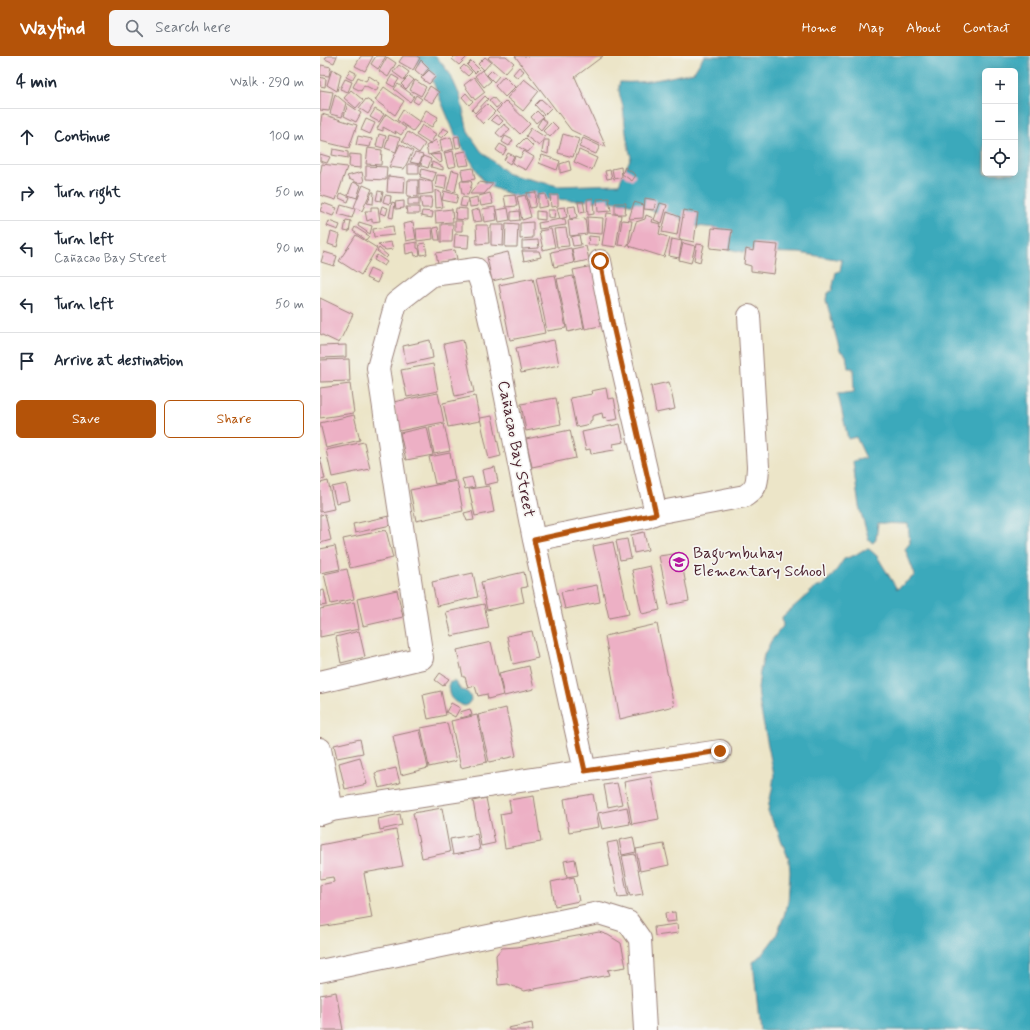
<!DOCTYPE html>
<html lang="en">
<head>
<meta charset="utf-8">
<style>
  body { margin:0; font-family:Mynerve,sans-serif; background:#f6f6f7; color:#1f2937 }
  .controls { position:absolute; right:12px; top:12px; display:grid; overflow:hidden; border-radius:6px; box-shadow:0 2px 10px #0003 }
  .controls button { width:36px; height:36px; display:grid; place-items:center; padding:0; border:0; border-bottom:1px solid #e0e1e3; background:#fff; color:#1f2937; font:20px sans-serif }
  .stop { position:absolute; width:12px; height:12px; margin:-9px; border:3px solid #b45309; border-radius:50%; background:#fff }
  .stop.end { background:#b45309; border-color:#fff; box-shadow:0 1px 4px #0008 }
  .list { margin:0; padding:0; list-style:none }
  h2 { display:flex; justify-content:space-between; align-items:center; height:52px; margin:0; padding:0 16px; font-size:17px }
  h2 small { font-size:13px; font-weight:400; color:#747a83 }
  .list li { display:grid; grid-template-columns:26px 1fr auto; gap:12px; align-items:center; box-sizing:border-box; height:56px; padding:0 16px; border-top:1px solid #e0e1e3 }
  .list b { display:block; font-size:15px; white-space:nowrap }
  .list p { margin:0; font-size:13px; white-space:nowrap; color:#747a83 }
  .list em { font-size:13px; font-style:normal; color:#747a83 }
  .actions { display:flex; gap:8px; padding:12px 16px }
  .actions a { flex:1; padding:9px 0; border:1px solid #b45309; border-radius:6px; text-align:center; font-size:14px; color:#b45309 }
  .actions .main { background:#b45309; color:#fff }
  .icon { flex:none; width:22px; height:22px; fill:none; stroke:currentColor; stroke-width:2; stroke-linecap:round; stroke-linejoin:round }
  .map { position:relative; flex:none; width:710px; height:974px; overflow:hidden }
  header { display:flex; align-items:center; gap:24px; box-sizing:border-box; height:56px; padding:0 20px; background:#b45309; color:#fff }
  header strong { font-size:19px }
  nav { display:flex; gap:22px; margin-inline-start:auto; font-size:14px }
  .search { width:280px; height:36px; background:#f6f6f7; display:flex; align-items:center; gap:10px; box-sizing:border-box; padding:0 14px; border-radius:6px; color:#747a83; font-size:15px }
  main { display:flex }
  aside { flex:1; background:#fff }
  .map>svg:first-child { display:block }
  .water { fill:#3ba9bb; stroke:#426473; fill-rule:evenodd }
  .building { fill:#edb0c5 }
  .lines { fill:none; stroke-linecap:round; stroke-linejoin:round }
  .minor-casing { stroke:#9b827a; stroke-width:24 }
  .minor { stroke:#fff; stroke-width:22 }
  .route { stroke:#b45309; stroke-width:5 }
  .labels { text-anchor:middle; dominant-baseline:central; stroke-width:3.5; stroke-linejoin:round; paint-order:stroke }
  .street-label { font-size:16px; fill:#4a1f2b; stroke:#f6f6f2 }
  .poi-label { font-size:16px; fill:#4a1f2b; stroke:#f6f6f2; text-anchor:start }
</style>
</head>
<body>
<header>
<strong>Wayfind</strong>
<div class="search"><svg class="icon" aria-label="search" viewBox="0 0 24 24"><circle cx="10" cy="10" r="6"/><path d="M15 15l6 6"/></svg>Search here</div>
<nav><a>Home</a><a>Map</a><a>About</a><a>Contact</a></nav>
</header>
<main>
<aside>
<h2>4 min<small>Walk · 290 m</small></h2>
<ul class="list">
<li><svg class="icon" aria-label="ahead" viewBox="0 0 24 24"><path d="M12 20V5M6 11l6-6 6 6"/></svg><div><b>Continue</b></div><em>100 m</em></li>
<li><svg class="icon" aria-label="right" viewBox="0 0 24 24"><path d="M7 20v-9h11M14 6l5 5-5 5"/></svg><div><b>Turn right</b></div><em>50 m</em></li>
<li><svg class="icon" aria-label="left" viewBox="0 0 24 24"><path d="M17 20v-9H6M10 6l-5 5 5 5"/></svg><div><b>Turn left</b><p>Cañacao Bay Street</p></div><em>90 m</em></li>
<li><svg class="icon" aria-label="left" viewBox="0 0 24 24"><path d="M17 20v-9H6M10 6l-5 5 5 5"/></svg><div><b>Turn left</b></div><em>50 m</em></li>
<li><svg class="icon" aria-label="arrive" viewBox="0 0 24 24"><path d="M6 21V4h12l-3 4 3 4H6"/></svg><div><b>Arrive at destination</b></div></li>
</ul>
<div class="actions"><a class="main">Save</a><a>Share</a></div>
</aside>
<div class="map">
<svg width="710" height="974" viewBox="0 0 710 974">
  <rect width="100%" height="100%" fill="#f6f6f2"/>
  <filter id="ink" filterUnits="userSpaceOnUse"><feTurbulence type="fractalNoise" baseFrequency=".025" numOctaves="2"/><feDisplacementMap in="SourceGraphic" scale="8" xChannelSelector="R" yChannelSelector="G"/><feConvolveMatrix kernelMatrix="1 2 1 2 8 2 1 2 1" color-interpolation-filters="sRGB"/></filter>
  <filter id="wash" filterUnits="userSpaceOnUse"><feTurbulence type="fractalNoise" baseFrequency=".012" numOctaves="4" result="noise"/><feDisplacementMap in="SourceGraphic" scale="16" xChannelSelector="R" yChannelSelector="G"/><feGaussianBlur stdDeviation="0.9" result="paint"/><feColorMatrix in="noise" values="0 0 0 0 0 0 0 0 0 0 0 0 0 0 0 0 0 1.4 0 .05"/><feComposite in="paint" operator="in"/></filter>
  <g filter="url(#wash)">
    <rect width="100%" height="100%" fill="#ece5c8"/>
    <path class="water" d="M89 0H116L130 18 140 40 148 76 161 95 188 118 238 130 299 128 311 101C306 84 305 68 303 51 301 43 297 34 300 26 325 28 349 21 374 16L384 0H710V974H440L433 906 443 897 456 880 463 862 468 848 469 830 470 816 469 804 458 776 448 756 449 747 452 734 454 719 440 650 438 632 440 616 444 599 451 585 463 570 462 561 495 532 501 530 513 519 524 503 535 499 543 494 549 493 557 500 577 533 595 519 585 493 590 487 588 468 558 467 556 483 553 487 549 484 539 450 535 423 533 405 546 402 536 381 528 383 518 338 534 336 533 312H528L526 299 520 295 506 244 507 238 512 234 516 216 520 215 522 204 479 197 423 196 409 193 404 175 396 172 376 170 351 158 340 157 314 149 300 146 200 142 166 129 137 83 110 19ZM665 15H695V117H665Z
      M134 625 136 627 141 634C148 635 150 638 151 644L148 648 145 650C132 646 127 641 129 627Z"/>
    <g id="blocks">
      <path class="building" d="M7 0H17L14 7 5 3Z
        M41 0H53L45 15 35 10Z
        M56 0H66L58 13 51 8Z
        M83 0H97L100 2 93 14 79 6Z
        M135 0H148L139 9 132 3Z
        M170 0H186L194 7 185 17 168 2Z
        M195 0H283L255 21 286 91 251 74Z
        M67 1 76 7 68 21 59 15Z
        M165 1 171 6 164 14 158 8Z
        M101 4 109 12 102 20 95 14Z
        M151 5 159 13 155 17 147 9Z
        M1 9 11 11 9 20 0 19Z
        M79 9 89 16 84 24 73 16Z
        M144 9 152 16 148 20 140 13Z
        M199 11 204 15 198 22 193 18Z
        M12 13 21 18 17 35 7 29Z
        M30 14 36 17 32 24 26 21Z
        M109 14 116 20 109 28 101 22Z
        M162 14 171 25 164 31 155 20Z
        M172 14 179 20 174 26 167 19Z
        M72 19 79 23 74 31 67 27Z
        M49 20 60 27 56 35 44 29 41 35 33 31 38 21 46 25Z
        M89 20 94 24 86 33 81 28Z
        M184 20 195 31 185 41 175 30Z
        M0 21 6 23 5 31 0 30Z
        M154 21 165 36 155 44 144 29Z
        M25 23 32 26 28 36 20 33Z
        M204 23 219 35 203 55 187 42Z
        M95 24 106 31 101 40 90 34Z
        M78 28 94 40 90 46 74 33Z
        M110 30 119 36 112 47 103 42Z
        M64 31 84 45 75 59 55 44Z
        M0 34 13 36 9 55 0 54Z
        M31 34 43 44 36 52 24 42Z
        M146 37 153 45 149 49 142 41Z
        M15 38 26 47 22 61 10 58Z
        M96 39 102 43 98 48 93 45Z
        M165 40 168 43 155 57 152 54Z
        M173 41 180 49 176 52 169 44Z
        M46 43 54 48 48 58 39 52Z
        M221 43 231 52 224 59 215 49Z
        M186 45 210 68 200 78 176 55Z
        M28 48 41 57 36 66 24 60Z
        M167 48 175 56 163 68 155 59Z
        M55 53 64 58 59 66 50 61Z
        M83 54 100 66 93 75 77 64Z
        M106 54 118 61 112 71 100 65Z
        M217 55 223 61 216 67 211 61Z
        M2 58 37 69 29 92 0 85V71Z
        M66 58 86 72 81 79 75 75 76 78 63 71V75L57 73 59 69Z
        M176 59 183 65 179 69 171 64Z
        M222 62 227 66 221 74 217 70Z
        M46 63 55 67 50 78 41 74Z
        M232 66 238 72 230 81 223 75Z
        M184 68 190 73 182 82 176 77Z
        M102 69 116 78 110 88 96 79Z
        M123 72 129 75 122 82 118 80Z
        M211 72 225 81 219 90 206 80Z
        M88 76 105 88 99 97 82 85Z
        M59 78 66 80 63 92 56 90Z
        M243 78 259 83 253 101 238 97Z
        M69 79 80 82 76 96 65 92Z
        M38 80 52 83 50 91 36 89Z
        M139 80 141 91 136 92 134 81Z
        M185 80 193 84 189 90 182 86Z
        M131 81 134 93 122 96 120 84Z
        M205 82 213 90 208 96 197 90Z
        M263 82 280 90 276 98 259 91Z
        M116 84 120 96 108 99 106 90Z
        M224 84H229L228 98 222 96Z
        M80 88 93 95 84 113 69 111Z
        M180 88 187 92 183 99 176 94Z
        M48 92 62 94 61 109 46 108Z
        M13 93 28 96V102L12 99Z
        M259 94 277 102 272 114 254 106Z
        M133 95 136 110 128 112 124 97Z
        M146 95 149 109 139 110 136 97Z
        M204 95 214 101 206 114 192 107 195 100 200 102Z
        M95 97 103 99 99 108 90 106Z
        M188 97 194 100 190 108 184 104Z
        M0 98 10 101 7 107 0 105Z
        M30 98 41 99V112L29 111Z
        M121 98 122 106 119 107 110 99Z
        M222 99 240 105 237 114 219 107Z
        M103 100 111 103 108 112 99 109V118H88V108H102H100Z
        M249 105 251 114 240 117V108Z
        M112 106 123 111V114L111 111Z
        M2 108 27 111 16 144 0 139V119Z
        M46 110 67 111 66 124 46 123Z
        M301 111 302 121 294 123 292 113Z
        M305 111 316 119 312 125 302 118Z
        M153 112 155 123 143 125 141 114Z
        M102 113 116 117 113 125 100 121Z
        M132 114 139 116 135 136 127 134Z
        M290 114 292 122 287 123 285 115Z
        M42 116 44 126 38 127 29 123 27 120Z
        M117 119 127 120 125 133 115 131Z
        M68 120 85 122 84 137 67 136Z
        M99 123 112 126 113 137 99 139Z
        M88 124H98V141L87 140Z
        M140 125H151L152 128 148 139 142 138Z
        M33 126 41 129 37 142 28 139Z
        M159 126 173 128 164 138H150Z
        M43 129 52 133 42 155 34 151Z
        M115 134 120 136 123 151 116 152Z
        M58 135 63 136 61 145 56 144Z
        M124 135 138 139 136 147 122 144Z
        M52 136H54L53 148 47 147Z
        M216 136 215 151 210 152 206 137Z
        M21 137 30 141 28 146 19 142Z
        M170 137 173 148 161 150 159 140Z
        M225 138 228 150 218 152V139Z
        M65 139 71 140 70 148 63 146Z
        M195 139 197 150 186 151 184 140Z
        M205 139 211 161 202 164 197 141Z
        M230 139H238V150L231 151Z
        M100 141H112L111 152H102Z
        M142 141 148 142 146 151 140 150Z
        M157 141 158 150 150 151 149 143Z
        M99 142V149H88V143Z
        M273 142 274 158 268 159 267 143Z
        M289 142 291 155 278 156 277 143Z
        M325 142 336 144 334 154 324 153Z
        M84 145V152L76 153 75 146Z
        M263 145 265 156 260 157 258 146Z
        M72 146 75 147 73 162 69 161Z
        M314 146 324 149 323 162 309 163Z
        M3 147 17 152 13 160 0 155Z
        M295 147H306L305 158H295Z
        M340 147 347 149 342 167 334 164Z
        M21 149 35 153 32 162 18 158Z
        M62 150 68 152 66 159 60 157Z
        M255 150 257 161 250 163 248 151Z
        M51 151H58L60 165 52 166V163L47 165 45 155H51Z
        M86 151H99V158H87Z
        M175 151 177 164 164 166 162 153Z
        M245 151 247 161 240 163 237 152Z
        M136 152 147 153V164L135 163Z
        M188 152 190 164 179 166 177 154Z
        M132 153 133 166 116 167 115 155Z
        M159 153 162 165 153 166 151 155Z
        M228 154H235L234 162 228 161Z
        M364 154 378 157 374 186 359 183Z
        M102 155 113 156 112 162 101 160Z
        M199 155 200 164 191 165V156Z
        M216 155 225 156V164L216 163Z
        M347 156 360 161 357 179 342 176Z
        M287 157 301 159 296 191 282 189Z
        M326 159 333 162 332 166 341 168 339 178 350 182 344 201 309 190 316 166 325 163Z
        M267 161 283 162 282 178 268 177Z
        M265 162 267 178 250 180 248 164Z
        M241 163H245L246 169 219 173 218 167Z
        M26 164 31 165 29 176 24 175Z
        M302 164 312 165 308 190 298 189Z
        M9 165 20 169 18 174 7 170Z
        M135 165H142V175H135Z
        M39 166 52 170 50 178 38 170Z
        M93 166 96 183 86 185 83 168Z
        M213 166V182L200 183V167Z
        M186 167 198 168 197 191H185Z
        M121 168H133L132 186H121Z
        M156 169H168L169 187 157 188Z
        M171 169H184L183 190 171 189Z
        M73 170 74 179 54 181 53 173Z
        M35 171 49 180 46 184 33 175Z
        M118 171 120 184H115L113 172Z
        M112 172 113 183 97 185 96 173Z
        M246 172 249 190 237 191 234 173Z
        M392 172 412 174 409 194 390 192Z
        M231 173 235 191 223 194 219 175Z
        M11 176 20 179 17 191 8 188Z
        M135 178 149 179 148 192 134 191Z
        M36 179 57 192 41 219 19 205Z
        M259 179 261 189 253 190 251 181Z
        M269 180 279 181 278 189H268Z
        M352 183 362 185 359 202 349 200Z
        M218 184 219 192 202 193V185Z
        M71 186 73 193 66 194 62 192 58 188Z
        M97 186V192L99 193 100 199 95 200 94 196 86 198 85 188Z
        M105 187 107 198 101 199 99 188Z
        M363 187 375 190 371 207 359 204Z
        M434 187 458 189 454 218 431 215V210L424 208 426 193 433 195Z
        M377 188 384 189 380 206 374 204Z
        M266 190 269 204 255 207 252 193Z
        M59 192 68 200 66 202 57 195Z
        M251 192 254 207 234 211 231 196Z
        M135 194 137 203 118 207 116 197Z
        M202 195H219L221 201 204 205Z
        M4 196 17 200 14 210 1 206Z
        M188 196 194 220 172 225 167 201Z
        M57 199 67 206 64 210 54 204Z
        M273 210 285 269 265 273 253 214Z
        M50 213 61 218 57 227 46 222Z
        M235 219 246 272 227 275 216 222Z
        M253 220 264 272 248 276 237 223Z
        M213 222 225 277 190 284 179 229Z
        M0 242 33 258 19 287 0 278Z
        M110 284 113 302 86 308 83 290Z
        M143 284 154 336 135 340 124 288Z
        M234 284 239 309 201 317 196 292Z
        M26 289V301L0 302V290Z
        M29 303 30 325 0 326V304Z
        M113 308 118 335 87 341 81 314Z
        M349 326 355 353 336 357 331 330Z
        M30 328 34 357 0 362V332Z
        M286 332 288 343 294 342 298 363 287 365 286 361 283 362 282 357 272 360V364L270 365V368L256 371 250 342 272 338 271 335Z
        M118 337 124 366 79 375 73 346Z
        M155 340 160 365 128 371 123 347Z
        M236 342 241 368 206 375 201 348Z
        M34 359 40 384 6 392 0 367Z
        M172 360 181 400 169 403 160 362Z
        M124 368 130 395 114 398 109 371Z
        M300 368 304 386 293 388 294 394 271 398 270 393 266 394 262 376Z
        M107 371 113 399 86 404 80 377Z
        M250 374 256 402 212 411 206 383Z
        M44 386 50 413 12 421 6 394Z
        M130 397 135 424 115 428 109 401Z
        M0 401 5 423 0 424Z
        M175 411 178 426 165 429 162 414Z
        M152 421 155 431 145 433 142 423Z
        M8 425 14 453 0 456V427Z
        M137 425 143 455 96 465 90 434Z
        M26 428 30 444 16 447 12 431Z
        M169 430 174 456 155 460 149 433Z
        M152 455 154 464 147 465 144 457Z
        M5 458 11 484 0 487V459Z
        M69 460 71 469 35 477 33 468Z
        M66 474 73 502 30 512 23 483Z
        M324 476 328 494 314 497 311 479Z
        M307 483 311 502 300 504 296 485Z
        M293 486 309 558 289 562 273 490Z
        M15 490 20 513 0 517V493Z
        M360 497 369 545 349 549 339 500Z
        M330 510 340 554 322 558 312 514Z
        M27 513 34 543 11 548 4 518Z
        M204 516 207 531 201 532 204 546 167 554 161 526Z
        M153 517 158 541 117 550 112 526Z
        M277 529 280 546 245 553 241 536Z
        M4 534 7 549 0 550V535Z
        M77 534 83 561 43 570 37 543Z
        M34 546 39 573 0 581V553Z
        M164 548 169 572 132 580 126 556Z
        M337 568 354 650 300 663 285 580Z
        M39 575 45 601 21 607 16 581Z
        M212 575 218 602 193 608 187 580Z
        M171 586 183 639 168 643 167 638 158 640 155 630 148 632 145 621H143L137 594Z
        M209 610 214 633 184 640 179 617Z
        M120 617 129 623 123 630 115 624Z
        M121 635 126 659 108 663 103 639Z
        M131 647 140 652 135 661 126 656Z
        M186 652 196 700 169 706 158 659Z
        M150 653 152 659 141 662 140 656Z
        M157 659 167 706 141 712 131 665Z
        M127 667 136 705 109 711 101 672Z
        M100 674 108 712 81 719 73 680Z
        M40 683 43 697 17 702 14 689Z
        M40 701 47 728 25 733 19 707Z
        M76 712 80 727 59 732 55 717Z
        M331 721 339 763 312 768 304 726Z
        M297 727 302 748 288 751 284 729Z
        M273 738 279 771 249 776 244 743Z
        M214 740 221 786 185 792 180 758 191 756 189 744Z
        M166 742 175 787 161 790 153 745Z
        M307 751 310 768 282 773 278 757Z
        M122 752 130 796 102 802 93 757Z
        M80 758 82 769 60 774 58 763Z
        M76 774 83 810 44 817 52 862 0 871V829L14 826 13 821 0 823V789Z
        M157 778 160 794 133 799 130 783Z
        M313 781 316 796 302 799 299 784Z
        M297 785 308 840 298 841 287 787Z
        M344 788 349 809 320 815 316 793Z
        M315 798 323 838 310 840 302 800Z
        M255 803 258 819 247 821 244 805Z
        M254 821 259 845 235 850 231 826Z
        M355 856 356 865 346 866 345 857Z
        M357 868 358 877 335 880 334 871Z
        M279 876 288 879 301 887 306 911 288 914 290 919 204 935 188 928 178 929 176 899 182 892 197 891Z
        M16 936 23 974H0V939Z
        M212 967 213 974H189L188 972Z"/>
    </g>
  </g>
  <g filter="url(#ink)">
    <use href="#blocks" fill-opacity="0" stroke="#9b827a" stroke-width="1"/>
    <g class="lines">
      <defs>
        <path id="minor" d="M336 457 425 440C438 431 437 426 438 411L429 260
          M214 484 326 461 336 457 293 270 280 205
          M0 626 102 602 58 312 76 247 112 219 156 213 162 230 176 291 214 484 265 715
          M0 693 12 754
          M0 758 12 754 265 715 400 695
          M0 915 279 857 308 866 320 883 325 974"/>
      </defs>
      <use href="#minor" class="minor-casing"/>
      <use href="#minor" class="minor"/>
    </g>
  </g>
  <g class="lines" filter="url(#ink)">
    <path class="route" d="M280 205 293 270 336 458 326 460 214 484 265 715 400 695"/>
  </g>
  <defs>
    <symbol id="school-ring" viewBox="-11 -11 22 22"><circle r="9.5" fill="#f6f6f2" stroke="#b5179e" stroke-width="1.5"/><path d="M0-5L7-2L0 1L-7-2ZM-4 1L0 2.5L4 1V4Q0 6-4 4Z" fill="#b5179e"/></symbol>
  </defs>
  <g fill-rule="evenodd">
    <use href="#school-ring" x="348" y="495" width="22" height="22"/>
  </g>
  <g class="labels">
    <g class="street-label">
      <text transform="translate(196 393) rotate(79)">Cañacao Bay Street</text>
    </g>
    <g class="poi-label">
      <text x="373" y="497">Bagumbuhay<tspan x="373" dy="18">Elementary School</tspan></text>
    </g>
  </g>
</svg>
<div class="controls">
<button>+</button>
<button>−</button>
<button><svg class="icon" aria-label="locate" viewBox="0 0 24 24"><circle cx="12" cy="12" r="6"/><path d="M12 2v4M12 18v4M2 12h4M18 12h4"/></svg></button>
</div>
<div class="stop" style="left:280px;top:205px"></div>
<div class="stop end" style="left:400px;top:695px"></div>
</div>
</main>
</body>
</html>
